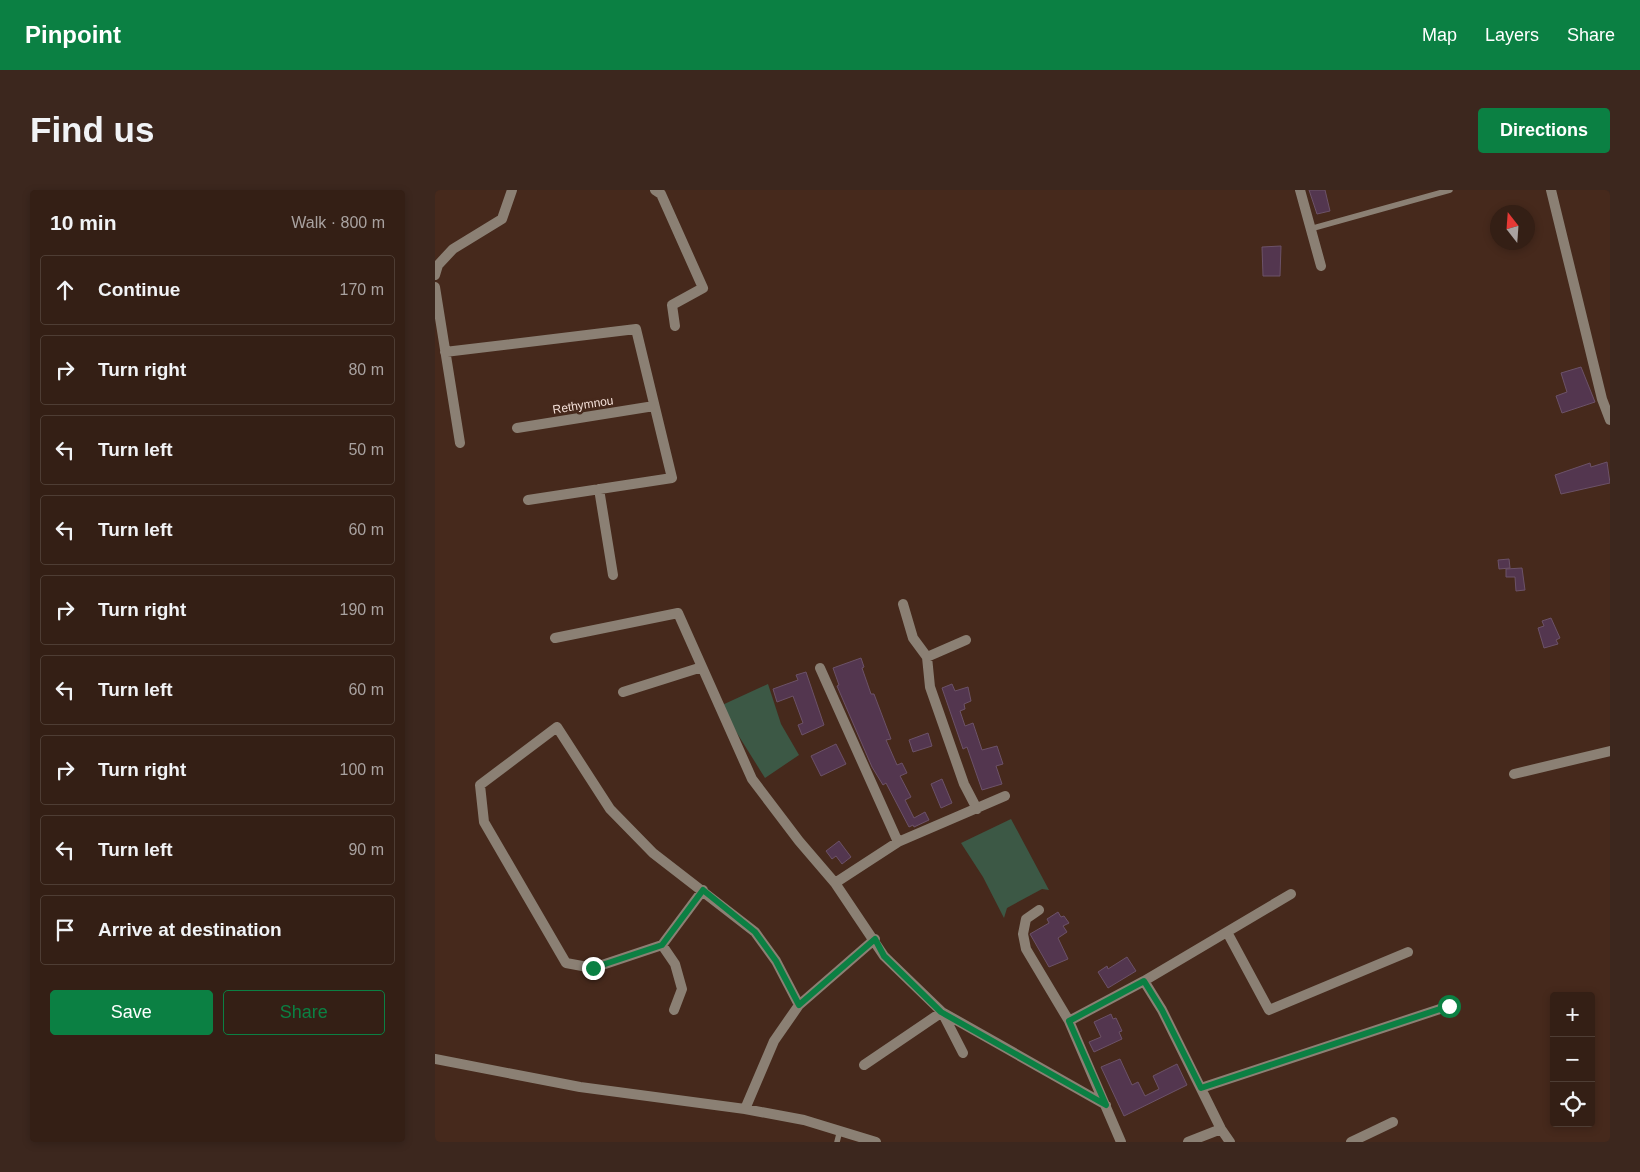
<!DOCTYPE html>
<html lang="en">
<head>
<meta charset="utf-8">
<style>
  body { margin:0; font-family:Arial,sans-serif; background:#3c271e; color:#f1f3f6 }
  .controls { position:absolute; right:15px; bottom:15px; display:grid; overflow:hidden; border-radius:5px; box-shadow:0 2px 8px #0003 }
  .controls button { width:45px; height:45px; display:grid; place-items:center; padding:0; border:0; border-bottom:1px solid #4e3d34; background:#341f15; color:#f1f3f6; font:25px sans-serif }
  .compass { position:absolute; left:1055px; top:15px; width:45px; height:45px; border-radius:50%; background:#341f15; box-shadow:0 2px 8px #0003; rotate:343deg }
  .stop { position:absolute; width:15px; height:15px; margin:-11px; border:4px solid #0b8043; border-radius:50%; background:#fff }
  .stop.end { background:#0b8043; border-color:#fff; box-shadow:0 1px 5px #0008 }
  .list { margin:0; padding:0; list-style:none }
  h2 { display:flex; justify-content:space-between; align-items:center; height:65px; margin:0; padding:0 20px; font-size:21px }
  h2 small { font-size:16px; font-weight:400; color:#a9a2a0 }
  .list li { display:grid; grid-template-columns:32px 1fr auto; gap:15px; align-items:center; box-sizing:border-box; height:70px; margin:0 10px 10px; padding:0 10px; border:1px solid #4e3d34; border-radius:5px }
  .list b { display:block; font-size:19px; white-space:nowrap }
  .list em { font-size:16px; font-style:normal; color:#a9a2a0 }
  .actions { display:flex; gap:10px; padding:15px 20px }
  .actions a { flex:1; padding:11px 0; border:1px solid #0b8043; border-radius:5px; text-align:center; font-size:18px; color:#0b8043 }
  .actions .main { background:#0b8043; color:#fff }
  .icon { flex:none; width:28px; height:28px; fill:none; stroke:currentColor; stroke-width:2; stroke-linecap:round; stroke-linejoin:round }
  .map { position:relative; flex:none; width:1175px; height:952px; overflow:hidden; border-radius:5px }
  header { display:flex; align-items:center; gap:30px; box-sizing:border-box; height:70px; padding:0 25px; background:#0b8043; color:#fff }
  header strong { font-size:24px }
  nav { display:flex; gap:28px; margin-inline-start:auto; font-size:18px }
  .intro { display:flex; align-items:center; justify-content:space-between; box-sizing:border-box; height:120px; padding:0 30px }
  h1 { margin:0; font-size:35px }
  .button { padding:12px 22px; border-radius:5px; background:#0b8043; color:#fff; font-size:18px; font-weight:700 }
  main { display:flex; gap:30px; padding:0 30px }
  aside { flex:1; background:#341f15; border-radius:5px; box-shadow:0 2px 8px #0003 }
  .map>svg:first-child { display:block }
  .green { fill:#3c5845 }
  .building { fill:#53364f; stroke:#6c5268 }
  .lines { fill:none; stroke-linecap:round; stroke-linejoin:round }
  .service { stroke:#8b8074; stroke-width:5.5 }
  .minor { stroke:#8b8074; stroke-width:10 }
  .route { stroke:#0b8043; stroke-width:6 }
  .labels { text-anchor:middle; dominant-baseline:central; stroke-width:5; stroke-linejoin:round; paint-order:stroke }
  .street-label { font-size:12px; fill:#f3dfd7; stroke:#46291c }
</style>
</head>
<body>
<header>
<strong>Pinpoint</strong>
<nav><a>Map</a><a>Layers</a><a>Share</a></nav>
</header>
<div class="intro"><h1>Find us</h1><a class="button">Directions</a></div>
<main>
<aside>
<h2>10 min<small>Walk · 800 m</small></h2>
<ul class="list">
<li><svg class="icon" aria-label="ahead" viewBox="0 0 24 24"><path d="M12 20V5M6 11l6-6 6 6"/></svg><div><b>Continue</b></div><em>170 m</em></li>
<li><svg class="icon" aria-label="right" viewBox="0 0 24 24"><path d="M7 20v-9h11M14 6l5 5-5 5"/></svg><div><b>Turn right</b></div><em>80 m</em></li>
<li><svg class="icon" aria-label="left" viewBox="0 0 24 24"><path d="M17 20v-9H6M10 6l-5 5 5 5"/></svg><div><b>Turn left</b></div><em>50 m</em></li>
<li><svg class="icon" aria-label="left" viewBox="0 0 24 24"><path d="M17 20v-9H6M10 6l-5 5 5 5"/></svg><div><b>Turn left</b></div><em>60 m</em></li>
<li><svg class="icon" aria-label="right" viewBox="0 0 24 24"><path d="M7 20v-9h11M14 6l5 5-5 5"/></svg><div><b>Turn right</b></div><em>190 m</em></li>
<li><svg class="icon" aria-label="left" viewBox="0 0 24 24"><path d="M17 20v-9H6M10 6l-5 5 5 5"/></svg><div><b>Turn left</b></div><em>60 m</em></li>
<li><svg class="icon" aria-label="right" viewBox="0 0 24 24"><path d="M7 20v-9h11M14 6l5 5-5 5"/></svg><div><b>Turn right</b></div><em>100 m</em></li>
<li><svg class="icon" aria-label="left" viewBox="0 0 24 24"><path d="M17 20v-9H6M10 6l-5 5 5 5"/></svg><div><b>Turn left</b></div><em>90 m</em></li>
<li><svg class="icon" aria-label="arrive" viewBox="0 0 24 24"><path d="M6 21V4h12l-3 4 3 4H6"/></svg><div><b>Arrive at destination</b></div></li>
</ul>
<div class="actions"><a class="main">Save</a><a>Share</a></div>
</aside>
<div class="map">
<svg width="1175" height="952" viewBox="0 0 1175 952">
  <rect width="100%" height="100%" fill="#46291c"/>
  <path class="green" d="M333 494 346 534 364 565 330 588 285 516Z
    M576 629 614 700 607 699 572 718 569 728 548 687 526 653Z"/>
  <path class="building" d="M874 0H890L895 21 882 24Z
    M846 56 845 86H828L827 57Z
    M1146 177 1160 212 1127 223 1121 206 1132 202 1126 183Z
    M1172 272 1175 293 1126 304 1120 285 1155 273 1156 277Z
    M1074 369 1075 378 1064 379 1063 370Z
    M1087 378 1090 400 1081 401 1080 387H1071V379Z
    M1116 428 1125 448 1121 450 1123 454 1109 458 1103 438 1109 436 1107 431Z
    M426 468 429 477 427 478 436 504H439L456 549 451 550 462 575 467 573 472 583 465 586 476 607 470 610 479 628 490 622 494 630 479 637 478 635 474 637 451 593 448 595 437 577 402 496 404 495 398 478Z
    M371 482 389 535 367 545 363 535 368 533 358 506 342 512 338 499 363 490 361 485Z
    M517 494 520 501 533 497 536 511 529 514 530 519 525 521 530 536 538 533 547 560 562 556 568 574 561 576 567 594 547 600 532 557 528 559 507 498Z
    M493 543 497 556 478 562 474 550Z
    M401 554 411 574 386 586 376 566Z
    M507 589 517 613 506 618 496 594Z
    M404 651 416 667 407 674 401 666 397 669 391 661Z
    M623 722 626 727 629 726 634 733 628 736 632 742 623 748 633 769 614 777 595 744 614 733 612 729Z
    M692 767 701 781 673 798 663 782 672 776 673 779Z
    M676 824 678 829 681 828 687 841 684 842 687 849 659 862 654 852 666 847 659 832Z
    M685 869 697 895 703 892 710 906 724 899 718 886 742 874 752 895 689 926 666 877Z"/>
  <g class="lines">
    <path class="service" d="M875 39 1015 0
      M402 952 405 940"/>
    <path class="minor" d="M220 0 226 4 268 98 237 115 240 136
      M865 0 886 76
      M1116 0 1167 209 1175 230
      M0 85 3 75 18 59 67 29 77 0
      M0 97 25 253
      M10 162 201 139 237 288 93 310
      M82 238 219 216
      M164 299 178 385
      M468 414 478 448 492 467
      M120 448 243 423 317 589 364 651 400 693 449 766 507 822 528 863
      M531 450 492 467 495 497 529 594 542 619
      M385 478 463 652
      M188 502 267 477
      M1079 584 1175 561
      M400 693 463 652 570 606
      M604 720 591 729 588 744 591 759 634 831 686 952
      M792 742 834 820 973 762
      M227 755 158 778 131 773 49 632 45 595 122 537 175 619 218 663 320 742 341 771 364 815
      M709 791 727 820 786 939 795 952
      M239 820 247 799 240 774 227 755 268 700
      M634 831 709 791 856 704
      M0 869 145 897 310 919 369 930 441 952
      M429 875 507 822 671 915
      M766 898 1014 816
      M310 919 339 851 364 815 440 749
      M753 952 786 939
      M916 952 958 932"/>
  </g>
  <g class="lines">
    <path class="route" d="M158 778 227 755 268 700 320 742 341 771 364 815 440 749 449 766 506 822 671 915 634 831 709 791 727 820 766 898 1014 816"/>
  </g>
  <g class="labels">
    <g class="street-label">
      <text transform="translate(148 215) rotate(-9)">Rethymnou</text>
    </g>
  </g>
</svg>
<div class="controls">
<button>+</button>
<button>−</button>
<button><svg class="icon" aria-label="locate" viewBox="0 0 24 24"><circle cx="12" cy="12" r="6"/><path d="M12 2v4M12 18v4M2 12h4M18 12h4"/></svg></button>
</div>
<svg class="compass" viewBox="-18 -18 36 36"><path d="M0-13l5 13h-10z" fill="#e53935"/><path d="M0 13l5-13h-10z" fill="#a9a2a0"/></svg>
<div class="stop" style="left:1014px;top:816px"></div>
<div class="stop end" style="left:158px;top:778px"></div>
</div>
</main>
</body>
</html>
